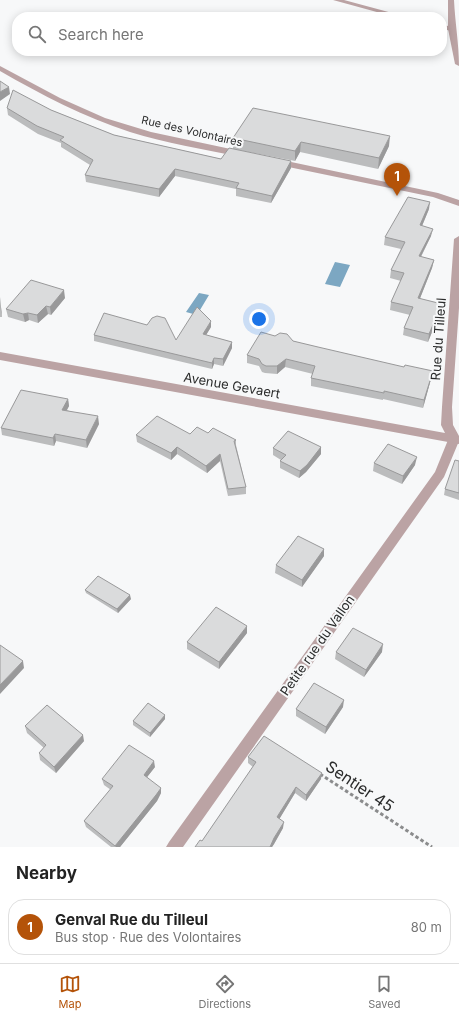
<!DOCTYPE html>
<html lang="en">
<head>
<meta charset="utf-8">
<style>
  body { margin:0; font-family:Inter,sans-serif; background:#f6f6f6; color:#222 }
  .you { position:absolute; left:259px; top:319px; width:14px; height:14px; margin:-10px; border:3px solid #fff; border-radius:50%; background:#1a73e8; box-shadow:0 0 0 6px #1a73e833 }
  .badge { display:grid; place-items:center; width:26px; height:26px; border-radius:50%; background:#b45309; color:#fff; font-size:13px; font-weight:700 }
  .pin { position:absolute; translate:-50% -33px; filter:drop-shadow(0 1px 2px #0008) }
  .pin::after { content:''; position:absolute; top:21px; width:14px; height:12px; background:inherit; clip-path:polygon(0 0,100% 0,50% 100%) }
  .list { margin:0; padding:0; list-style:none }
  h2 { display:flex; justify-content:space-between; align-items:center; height:52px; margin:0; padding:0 16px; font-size:17px }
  h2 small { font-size:13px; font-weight:400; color:#767676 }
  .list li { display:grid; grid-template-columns:26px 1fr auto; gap:12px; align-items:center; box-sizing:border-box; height:56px; margin:0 8px 8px; padding:0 8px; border:1px solid #e0e0e0; border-radius:16px }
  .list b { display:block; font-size:15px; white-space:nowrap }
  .list p { margin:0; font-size:13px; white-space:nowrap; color:#767676 }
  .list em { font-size:13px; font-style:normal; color:#767676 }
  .icon { flex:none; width:22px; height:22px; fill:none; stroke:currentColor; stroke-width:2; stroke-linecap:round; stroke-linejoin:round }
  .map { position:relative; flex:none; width:459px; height:847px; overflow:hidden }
  .search { position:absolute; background:#fff; box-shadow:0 2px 10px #0003; left:12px; right:12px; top:12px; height:44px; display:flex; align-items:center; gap:10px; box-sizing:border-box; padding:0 14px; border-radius:16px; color:#767676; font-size:15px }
  .sheet { height:116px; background:#fff }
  nav { display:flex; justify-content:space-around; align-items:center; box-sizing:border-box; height:56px; border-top:1px solid #e0e0e0; background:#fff; font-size:11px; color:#767676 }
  nav a { display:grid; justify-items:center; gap:2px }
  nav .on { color:#b45309 }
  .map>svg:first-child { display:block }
  .water { fill:#7ca7c2 }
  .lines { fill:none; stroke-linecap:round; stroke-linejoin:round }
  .path { stroke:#8b8c8d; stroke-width:3; stroke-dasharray:3.5 2.5; stroke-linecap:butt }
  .service { fill:#bba3a4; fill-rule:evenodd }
  .minor { fill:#bba3a4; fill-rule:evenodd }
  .wall { fill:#bbbcbd }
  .shaded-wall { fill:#99999a }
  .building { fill:#dadbdc; stroke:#99999a }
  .labels { text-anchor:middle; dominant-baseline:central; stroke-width:4; stroke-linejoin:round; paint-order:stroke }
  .far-street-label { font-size:11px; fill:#2a2b2b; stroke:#f7f8f9 }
  .street-label { font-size:13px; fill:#2a2b2b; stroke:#f7f8f9 }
  .near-street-label { font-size:16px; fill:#2a2b2b; stroke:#f7f8f9 }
</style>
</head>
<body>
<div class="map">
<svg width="459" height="847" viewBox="0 0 459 847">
  <rect width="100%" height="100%" fill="#f7f8f9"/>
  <path class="water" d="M335 262 350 265 340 287 325 284Z
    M199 293 209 295 197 315 186 312Z"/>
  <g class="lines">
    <path class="path" d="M320 774 432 847"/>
    <path class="service" d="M333 0H344L407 17H395Z
      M442 25 455 27 456 29 452 31 442 29Z
      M454 436 458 437 459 441 444 477 183 847H166L169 842 435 472 448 440 450 437Z"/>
    <path class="minor" d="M448 0H454C455 22 459 44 459 66L455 64 448 29Z
      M0 66 60 98 105 118 151 132 240 151 244 154 240 157C203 149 166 143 130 132 84 117 42 95 0 71Z
      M277 159 438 193 459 200V206L433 197 274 164 273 162Z
      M459 236V308L452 407 453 425 459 436V444L0 360V352L445 433 441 425 442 407 454 239Z"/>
  </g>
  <path class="wall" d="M7 108 51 110 114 135 221 159 291 161V168L271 203 236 196V189L175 176 159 197 86 182 85 175 90 165 61 147V143L38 134 8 115Z
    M233 138 389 146 378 169 300 152 295 161 233 149Z
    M429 209 422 226 431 236 421 257 434 260 432 268 420 298 440 312 428 342 403 335 404 328 410 315 390 310 391 302 401 281 390 278 391 270 401 249 384 245 385 237Z
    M0 297 2 317H0Z
    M65 298 51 315 48 314 38 323 29 320 25 322 8 317 6 309Z
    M211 327 206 335 232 342V348L223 366 214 364 212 369 94 341V335L176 340Z
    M293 341 431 379 423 408 383 399V400L311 386V378L313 374 285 367 277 374 265 373 262 372 259 366 247 363V355Z
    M68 399 69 406 67 410 99 424 87 448 56 441 54 446 2 435 1 428Z
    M208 433 236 440V445L246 487V494L228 496 220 461 207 473 177 454 171 460 137 442 136 435 190 434Z
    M321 447V454L306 472 299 478 280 468V461L281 460 273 455V448Z
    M459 461V500L444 495 445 489Z
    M374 463 415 465 402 484 373 471Z
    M324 556 302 587 275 573 276 565Z
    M85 590 131 599 118 613 86 593Z
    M247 633 219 669 187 649V642Z
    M336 652H382L364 677 335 659Z
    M343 707 325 734 296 716V709Z
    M165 715V719L150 737 133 725V721Z
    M25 726 84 741 56 773 40 760 39 753 44 748 27 733Z
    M248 757 321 779 306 801 295 793 279 819 283 828 274 844 272 847H195L202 841 253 767 248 763Z
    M155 767 147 777 161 793 157 801 120 847H111L86 827 84 821 111 790 104 785 102 779Z"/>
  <path class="shaded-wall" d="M9 87 10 94 0 101V92Z
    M390 136 389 146 378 169 379 158Z
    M301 142 300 152 295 161V151Z
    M291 161V168L271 203 272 196Z
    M175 169V176L159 197V189Z
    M430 202 429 209 419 233 420 225Z
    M433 229 431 236 417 264 419 256Z
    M434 260 432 268 417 306 418 298Z
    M64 290 65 298 51 315 50 307Z
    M0 297 2 317 1 312Z
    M442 304 440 312 428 342 429 334Z
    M46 306 48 314 38 323 37 315Z
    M28 313 29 320 25 322 23 314Z
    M211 321V327L203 340V334Z
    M232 342V348L223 366V359Z
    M214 358V364L212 369V363Z
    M286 359 285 367 277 374V366Z
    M433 371 431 379 423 408 424 400Z
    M68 399 69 406 63 417 62 410Z
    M98 416 99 424 87 448 86 440Z
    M55 434 56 441 54 446 53 438Z
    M177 447V454L171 460V453Z
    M321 447V454L306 472 299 478 300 471Z
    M220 454V461L207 473 206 466Z
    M417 457 415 465 402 484 403 476Z
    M324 549V556L302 587V580Z
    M130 595 131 599 118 613 117 609Z
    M247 626V633L219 669V662Z
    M383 644 382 652 364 677 366 670Z
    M23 661 24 668 0 694V685Z
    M344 700 343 707 325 734 326 727Z
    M165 715V719L150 737V733Z
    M83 735 84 741 56 773 54 767Z
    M154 761 155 767 144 781V775Z
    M322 773 321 779 306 801V795Z
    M296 787 295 793 277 823V817Z
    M161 788V793L157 801 120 847H116L115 846Z
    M284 822 283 828 274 844 272 847H270L274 838Z"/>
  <path class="building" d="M0 81 9 87 0 92Z
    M13 90 51 110 114 135 221 159 229 148 291 161 272 196 236 188 239 183 175 169 159 189 85 175 93 160 60 140 64 137 37 126 7 108Z
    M253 108 390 136 379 158 301 142 295 151 233 138Z
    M408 197 430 202 420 225 433 229 419 256 434 260 418 298 442 304 429 334 404 328 413 307 391 302 404 273 391 270 405 242 385 237Z
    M31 280 64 290 50 307 46 306 37 315 28 313 23 314 6 309Z
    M197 307 211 321 203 334 232 342 223 359 214 358 212 363 94 335 104 313 147 325 152 318 157 316 165 318 176 340Z
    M261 332 275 336 280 333 287 334 293 341 318 347 404 367 405 365 433 371 424 400 384 391V393L311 378 315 366 286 359 277 366H266L262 364 259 359 247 355Z
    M21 390 68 399 62 410 98 416 86 440 55 434 53 438 1 428Z
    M157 416 190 434 197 427 208 433 213 428 236 440 234 441 246 487 228 489 220 454 206 466 177 447 171 453 136 435Z
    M288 431 321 447 307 465 300 471 280 461 286 455 273 448Z
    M388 444 417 457 403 476 374 463Z
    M455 460 459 461V493L445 489Z
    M298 536 324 549 302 580 276 565Z
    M98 576 130 595 117 609 85 590Z
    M216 607 247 626 219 662 187 642Z
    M353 628 383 644 366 670 336 652Z
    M0 645 23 661 0 685Z
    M314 683 344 700 326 727 296 709Z
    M148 703 165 715 150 733 133 721Z
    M47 705 83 735 54 767 39 753 46 745 25 726Z
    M264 736 322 773 306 795 296 787 277 817 284 822 274 838 270 847H195L200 840 202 841 256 762 248 757Z
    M129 745 154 761 144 775 161 788 156 795 115 846 84 821 113 786 102 779Z"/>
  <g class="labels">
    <g class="far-street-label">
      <text transform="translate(192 131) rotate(13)">Rue des Volontaires</text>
    </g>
    <g class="street-label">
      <text transform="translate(438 339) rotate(-86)">Rue du Tilleul</text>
      <text transform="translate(232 385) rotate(10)">Avenue Gevaert</text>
      <text transform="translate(317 645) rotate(-55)">Petite rue du Vallon</text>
    </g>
    <g class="near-street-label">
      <text transform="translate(360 786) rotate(34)">Sentier 45</text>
    </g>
  </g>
</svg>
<div class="you"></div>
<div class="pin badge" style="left:397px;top:196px">1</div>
<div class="search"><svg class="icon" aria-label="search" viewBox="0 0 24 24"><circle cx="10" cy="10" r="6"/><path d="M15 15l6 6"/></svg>Search here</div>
</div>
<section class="sheet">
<h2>Nearby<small></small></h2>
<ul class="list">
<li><span class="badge">1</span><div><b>Genval Rue du Tilleul</b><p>Bus stop · Rue des Volontaires</p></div><em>80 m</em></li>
</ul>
</section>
<nav>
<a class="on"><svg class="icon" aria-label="map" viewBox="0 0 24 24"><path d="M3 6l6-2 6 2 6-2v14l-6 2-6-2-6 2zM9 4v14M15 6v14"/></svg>Map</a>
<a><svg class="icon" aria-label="directions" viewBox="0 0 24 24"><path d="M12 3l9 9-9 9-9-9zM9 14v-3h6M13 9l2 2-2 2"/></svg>Directions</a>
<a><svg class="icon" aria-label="saved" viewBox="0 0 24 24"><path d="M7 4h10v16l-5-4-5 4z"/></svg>Saved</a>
</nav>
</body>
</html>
